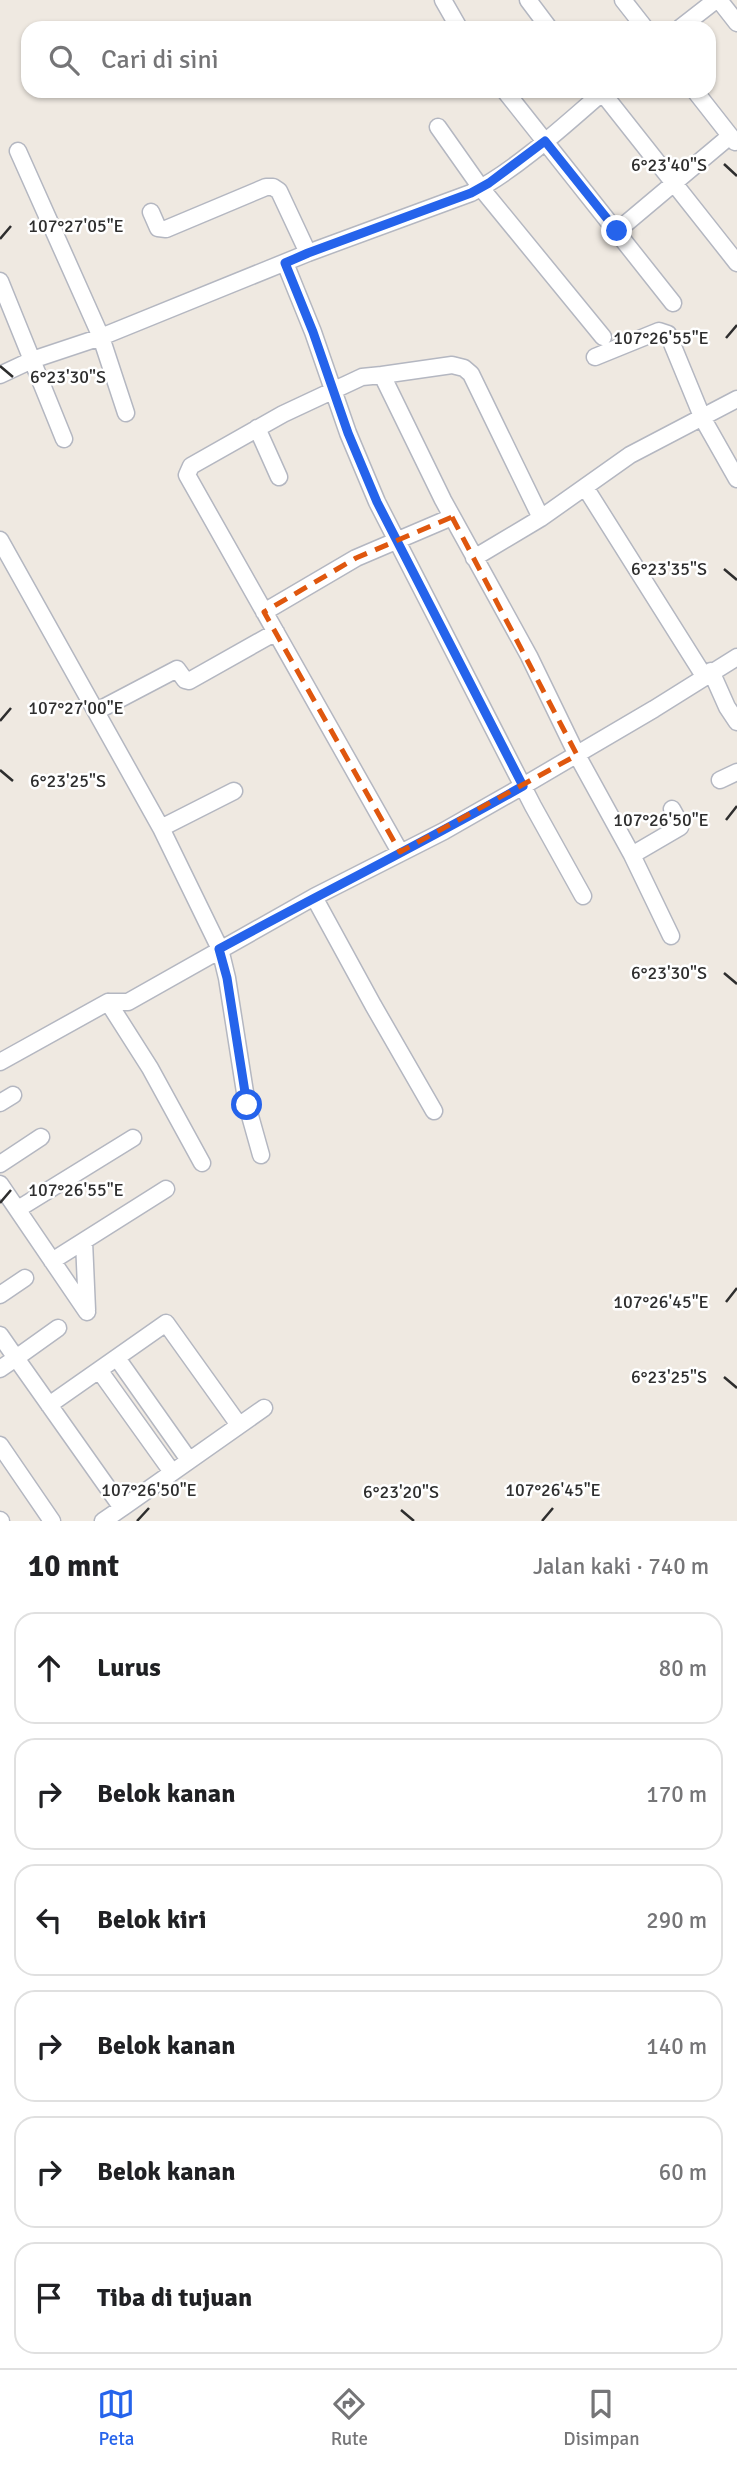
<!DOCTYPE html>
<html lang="id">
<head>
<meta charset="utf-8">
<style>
  body { margin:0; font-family:Signika,sans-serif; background:#f6f6f6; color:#202124 }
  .stop { position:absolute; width:21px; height:21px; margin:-16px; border:5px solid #2563eb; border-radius:50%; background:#fff }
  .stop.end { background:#2563eb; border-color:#fff; box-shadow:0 2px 7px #0008 }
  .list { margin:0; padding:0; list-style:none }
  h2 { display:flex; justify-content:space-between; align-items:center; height:91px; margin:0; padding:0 28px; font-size:30px }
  h2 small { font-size:23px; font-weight:400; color:#757577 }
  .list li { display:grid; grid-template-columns:46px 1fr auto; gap:21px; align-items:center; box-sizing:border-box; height:112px; margin:0 14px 14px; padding:0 14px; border:2px solid #e0e0e0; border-radius:21px }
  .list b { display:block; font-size:26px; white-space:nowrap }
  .list em { font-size:23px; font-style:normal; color:#757577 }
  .icon { flex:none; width:38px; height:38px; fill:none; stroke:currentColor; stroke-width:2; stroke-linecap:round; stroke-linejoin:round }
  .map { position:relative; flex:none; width:737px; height:1521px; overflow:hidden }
  .search { position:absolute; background:#fff; box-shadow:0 2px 5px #0004; left:21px; right:21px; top:21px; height:77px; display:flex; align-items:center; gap:18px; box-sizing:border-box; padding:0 24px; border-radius:21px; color:#757577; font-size:26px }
  .sheet { height:847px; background:#fff }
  nav { display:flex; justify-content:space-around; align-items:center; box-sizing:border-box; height:98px; border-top:2px solid #e0e0e0; background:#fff; font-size:19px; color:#757577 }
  nav a { display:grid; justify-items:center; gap:4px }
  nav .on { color:#2563eb }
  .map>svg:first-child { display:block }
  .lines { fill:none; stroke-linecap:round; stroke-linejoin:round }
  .minor-casing { stroke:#b4b7c1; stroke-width:19 }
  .minor { stroke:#fff; stroke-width:16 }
  .route { stroke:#2563eb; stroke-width:9 }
  .marked { fill:none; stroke:#df570e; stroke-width:5; stroke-dasharray:14 9; stroke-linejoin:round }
  .ticks { fill:none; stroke:#2e2e2e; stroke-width:2.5 }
  .ticks-label { font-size:18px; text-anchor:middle; fill:#2e2e2e; stroke:#fff; stroke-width:5; stroke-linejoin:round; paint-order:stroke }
</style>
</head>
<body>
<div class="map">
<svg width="737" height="1521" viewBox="0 0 737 1521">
  <rect width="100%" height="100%" fill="#efe9e1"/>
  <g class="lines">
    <defs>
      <path id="minor" d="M443 0 459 28
        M528 0 549 28
        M623 0 645 28
        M719 0 737 23
        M680 28 716 0
        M505 91 673 303
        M601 91 737 263
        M695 91 735 142
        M438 127 481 188 603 337
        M18 151 101 337 126 413
        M151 212 158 228 166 229 266 187H273L279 191 308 253
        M617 231 730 136
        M285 263 313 332 348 433 377 502 533 806 583 896
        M0 281 64 439
        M595 357 659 331 668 334 703 419 737 479
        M0 375 32 360 101 337 308 253 471 193C515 171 566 124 604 91
        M382 375 452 365 464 368 471 374 541 518
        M257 428 279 477
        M585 487 704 676
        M0 540 161 828 220 949 227 978 247 1105 261 1155
        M474 558 541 518 630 455 737 399
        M264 612 356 558 452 517
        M711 671 727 707 737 722
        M97 711 177 669 185 680 189 681 276 632
        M720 780 737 772
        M161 828 234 791
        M400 852 187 475 191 466 283 414 362 377 382 375 443 500 529 656 577 755 632 855 671 936
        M632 855 680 827 678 820 672 809
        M314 897 373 1005 434 1111
        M108 1002 150 1068 202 1163
        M0 1062 108 1002H128L314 897 444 831 523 786 654 709 737 657
        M0 1103 13 1095
        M0 1164 41 1137
        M0 1184 87 1312
        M18 1209 133 1138
        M84 1241 87 1310
        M52 1261 166 1189
        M0 1295 25 1278
        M58 1328 16 1358 122 1508 264 1408
        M0 1335 16 1358 0 1369
        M117 1358 189 1460
        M49 1405 99 1370
        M0 1445 52 1521
        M172 1472 99 1370 166 1323 239 1425
        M0 1520 1 1521
        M103 1521 122 1508"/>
    </defs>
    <use href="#minor" class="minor-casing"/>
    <use href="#minor" class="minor"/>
  </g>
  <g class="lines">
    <path class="route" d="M247 1105 227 978 219 949C320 894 423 843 523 786L377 502 348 433 313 332 285 263 308 253 471 193 489 183 545 141 617 231"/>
  </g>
  <path class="marked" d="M452 517 577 755 400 852 264 612 356 558Z"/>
  <path class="ticks" d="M724 164 737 176M0 239 11 226M726 338 737 325M0 366 13 377M724 569 737 580M0 721 11 708M0 770 13 781M726 820 737 806M724 973 737 984M0 1203 11 1190M726 1302 737 1288M724 1377 737 1388M401 1510 414 1521M137 1521 149 1508M542 1521 553 1508"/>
  <g class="ticks-label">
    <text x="669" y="171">6°23'40"S</text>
    <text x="76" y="232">107°27'05"E</text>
    <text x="661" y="344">107°26'55"E</text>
    <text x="68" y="383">6°23'30"S</text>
    <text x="669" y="575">6°23'35"S</text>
    <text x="76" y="714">107°27'00"E</text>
    <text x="68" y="787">6°23'25"S</text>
    <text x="661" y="826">107°26'50"E</text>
    <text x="669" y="979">6°23'30"S</text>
    <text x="76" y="1196">107°26'55"E</text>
    <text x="661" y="1308">107°26'45"E</text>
    <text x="669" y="1383">6°23'25"S</text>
    <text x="149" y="1496">107°26'50"E</text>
    <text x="553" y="1496">107°26'45"E</text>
    <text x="401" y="1498">6°23'20"S</text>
  </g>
</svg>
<div class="stop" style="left:247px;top:1105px"></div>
<div class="stop end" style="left:617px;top:231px"></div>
<div class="search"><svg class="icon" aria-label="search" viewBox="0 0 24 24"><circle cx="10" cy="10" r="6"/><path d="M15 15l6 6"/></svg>Cari di sini</div>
</div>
<section class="sheet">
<h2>10 mnt<small>Jalan kaki · 740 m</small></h2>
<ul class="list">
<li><svg class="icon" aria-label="ahead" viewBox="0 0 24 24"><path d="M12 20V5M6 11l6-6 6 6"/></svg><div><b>Lurus</b></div><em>80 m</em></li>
<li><svg class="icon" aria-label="right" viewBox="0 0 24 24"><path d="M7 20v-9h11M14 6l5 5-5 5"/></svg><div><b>Belok kanan</b></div><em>170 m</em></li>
<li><svg class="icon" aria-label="left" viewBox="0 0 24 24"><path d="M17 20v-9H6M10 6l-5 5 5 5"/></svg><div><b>Belok kiri</b></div><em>290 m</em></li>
<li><svg class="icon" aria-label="right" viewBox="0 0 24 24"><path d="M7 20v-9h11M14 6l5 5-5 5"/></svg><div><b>Belok kanan</b></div><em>140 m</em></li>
<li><svg class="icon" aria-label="right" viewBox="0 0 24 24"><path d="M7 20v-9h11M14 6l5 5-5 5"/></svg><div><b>Belok kanan</b></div><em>60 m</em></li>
<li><svg class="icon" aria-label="arrive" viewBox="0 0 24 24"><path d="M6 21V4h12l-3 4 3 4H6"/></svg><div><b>Tiba di tujuan</b></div></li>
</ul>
</section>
<nav>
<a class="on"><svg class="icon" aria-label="map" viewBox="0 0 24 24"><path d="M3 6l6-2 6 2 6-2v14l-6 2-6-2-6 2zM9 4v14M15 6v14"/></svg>Peta</a>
<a><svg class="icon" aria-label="directions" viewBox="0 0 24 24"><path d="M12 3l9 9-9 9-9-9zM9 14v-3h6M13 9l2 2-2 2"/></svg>Rute</a>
<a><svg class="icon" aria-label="saved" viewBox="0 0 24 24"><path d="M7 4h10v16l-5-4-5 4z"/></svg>Disimpan</a>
</nav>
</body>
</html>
